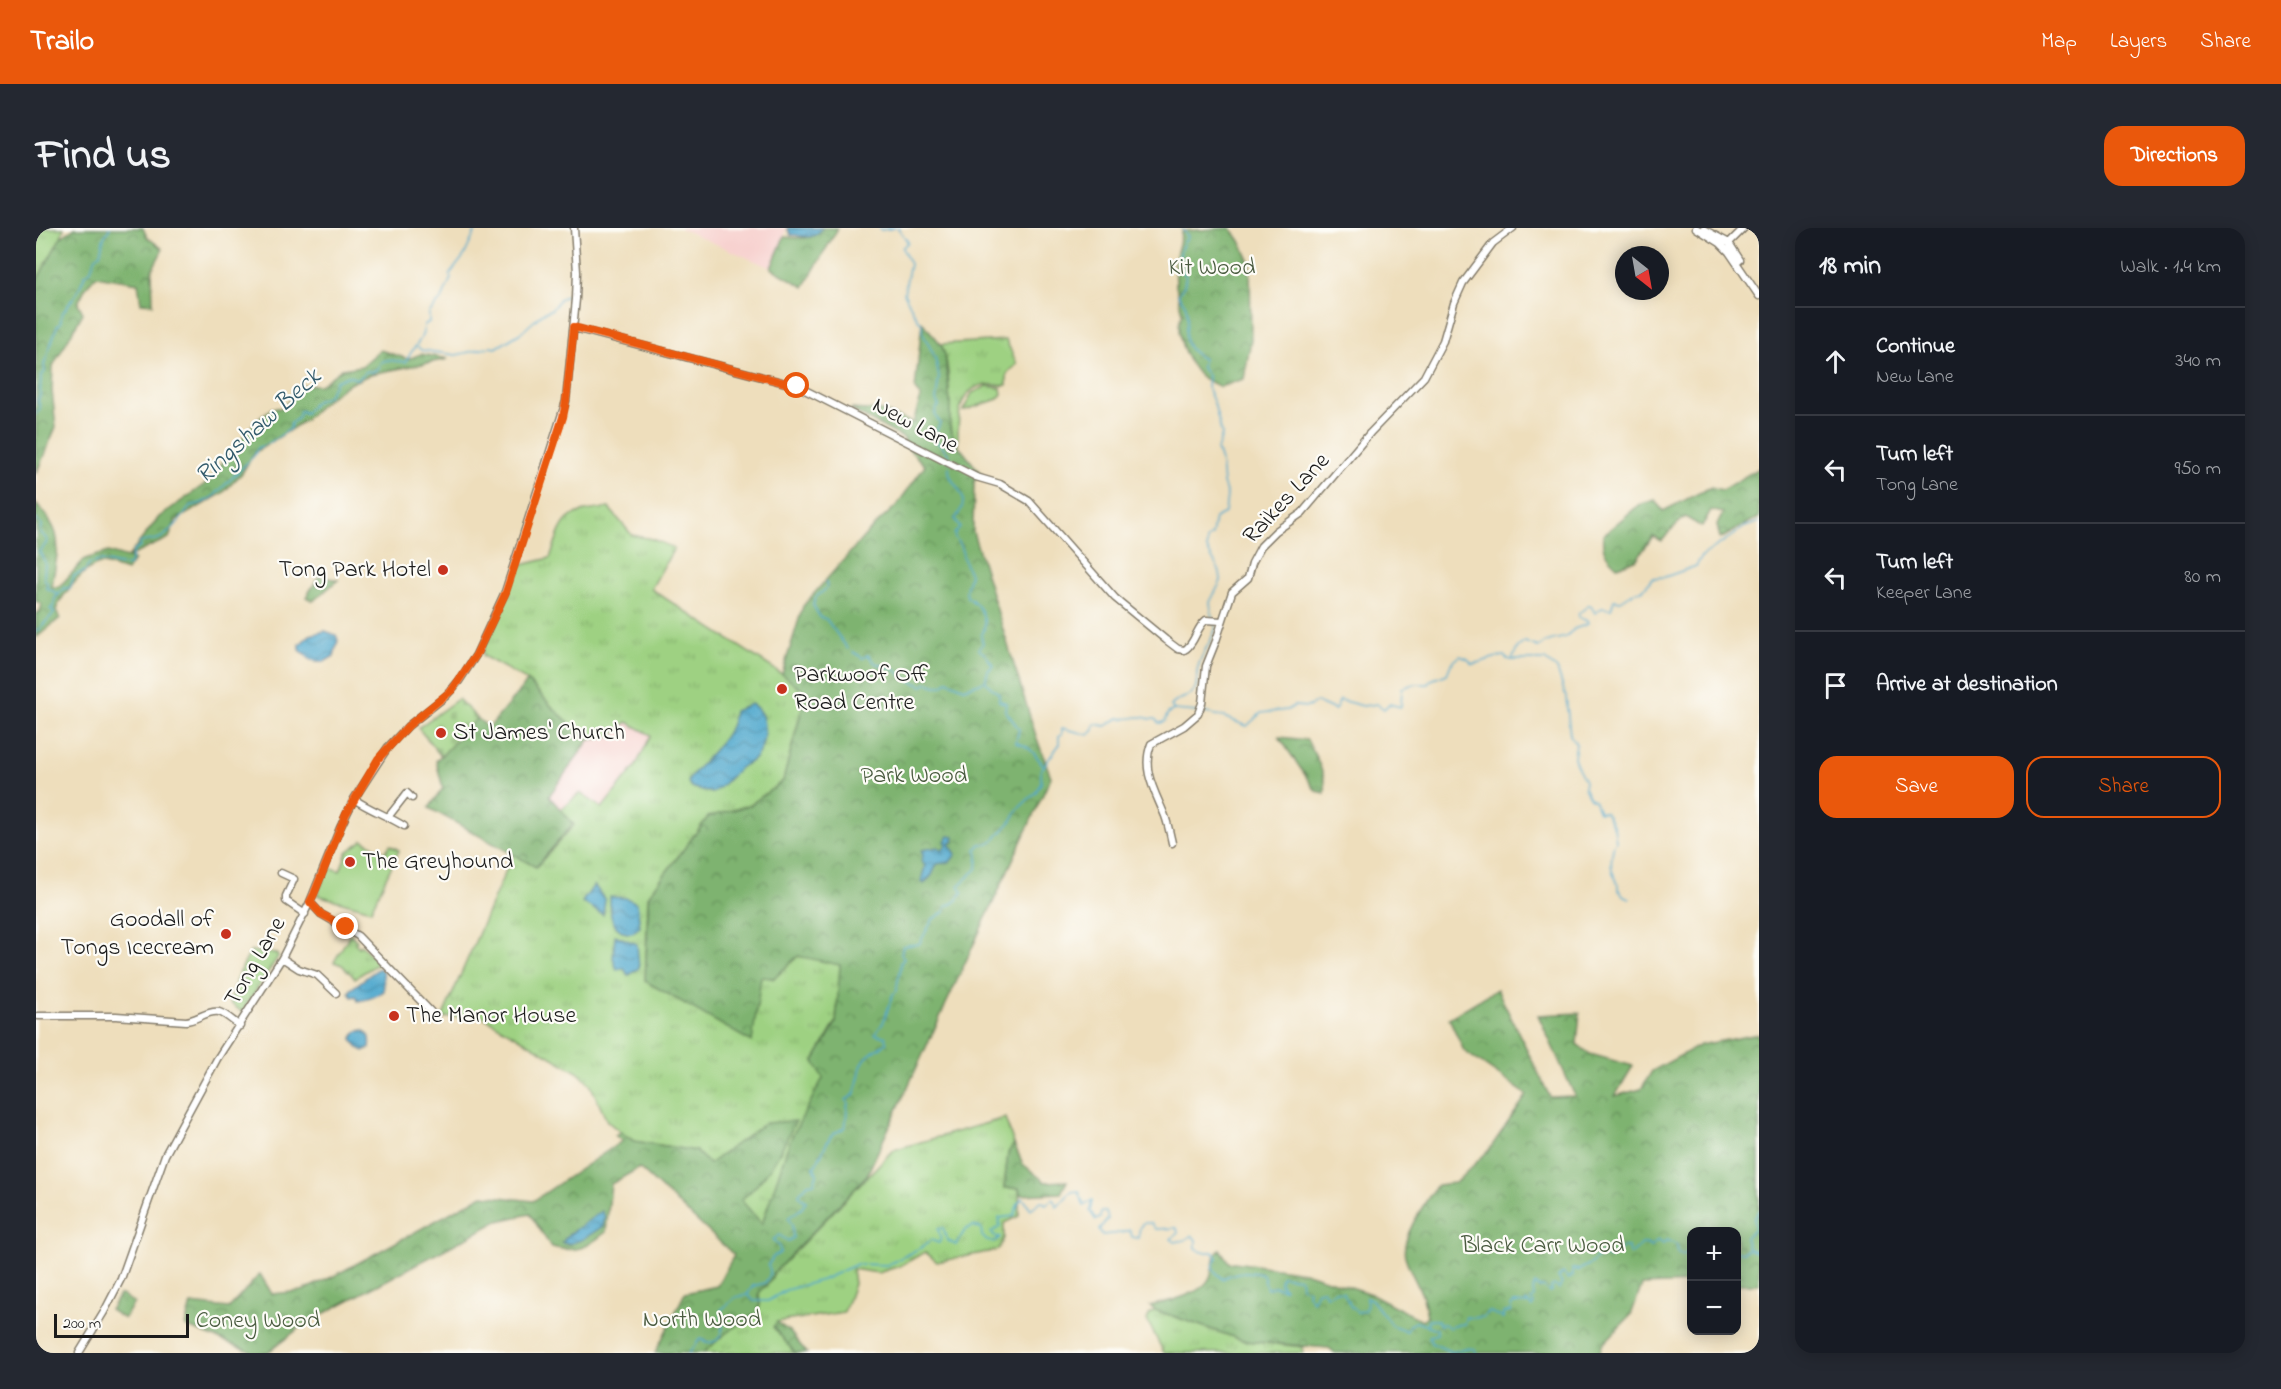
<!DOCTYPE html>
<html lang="en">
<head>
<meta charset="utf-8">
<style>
  body { margin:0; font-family:"Indie Flower",sans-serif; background:#242831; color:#f1f3f6 }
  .controls { position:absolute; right:18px; bottom:18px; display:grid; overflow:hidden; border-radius:12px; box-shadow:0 3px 15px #0003 }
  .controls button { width:54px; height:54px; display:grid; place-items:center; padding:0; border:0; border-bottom:2px solid #363941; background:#171b24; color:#f1f3f6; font:30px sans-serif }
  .compass { position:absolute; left:1579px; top:18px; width:54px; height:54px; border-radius:50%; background:#171b24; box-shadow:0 3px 15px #0003; rotate:149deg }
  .scale { position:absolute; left:18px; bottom:15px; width:135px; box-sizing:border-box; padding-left:6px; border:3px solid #1c1c1c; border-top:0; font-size:16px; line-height:21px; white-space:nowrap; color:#1c1c1c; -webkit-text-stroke:4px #fdfcf7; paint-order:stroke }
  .stop { position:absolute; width:18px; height:18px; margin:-14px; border:4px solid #ea580c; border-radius:50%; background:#fff }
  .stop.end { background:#ea580c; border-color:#fff; box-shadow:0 2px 6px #0008 }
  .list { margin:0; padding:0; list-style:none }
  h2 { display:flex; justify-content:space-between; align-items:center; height:78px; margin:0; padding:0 24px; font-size:26px }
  h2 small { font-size:20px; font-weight:400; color:#9ea1a6 }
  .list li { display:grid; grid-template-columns:39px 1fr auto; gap:18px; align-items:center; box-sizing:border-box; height:108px; padding:0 24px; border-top:2px solid #363941 }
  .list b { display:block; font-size:22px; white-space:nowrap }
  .list p { margin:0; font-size:20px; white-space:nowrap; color:#9ea1a6 }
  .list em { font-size:20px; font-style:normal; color:#9ea1a6 }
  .actions { display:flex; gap:12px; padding:18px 24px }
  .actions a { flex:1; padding:14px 0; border:2px solid #ea580c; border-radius:18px; text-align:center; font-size:21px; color:#ea580c }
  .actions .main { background:#ea580c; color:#fff }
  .icon { flex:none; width:33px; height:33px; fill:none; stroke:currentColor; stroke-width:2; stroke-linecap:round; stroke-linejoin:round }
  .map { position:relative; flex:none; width:1723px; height:1125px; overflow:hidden; border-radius:18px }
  header { display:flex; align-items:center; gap:36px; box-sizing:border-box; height:84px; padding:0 30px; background:#ea580c; color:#fff }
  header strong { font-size:28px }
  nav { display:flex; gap:33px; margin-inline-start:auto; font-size:21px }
  .intro { display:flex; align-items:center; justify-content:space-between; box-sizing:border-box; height:144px; padding:0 36px }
  h1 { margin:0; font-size:42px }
  .button { padding:15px 27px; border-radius:18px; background:#ea580c; color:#fff; font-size:21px; font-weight:700 }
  main { display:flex; gap:36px; padding:0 36px }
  aside { flex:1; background:#171b24; border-radius:18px; box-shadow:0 3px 15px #0003 }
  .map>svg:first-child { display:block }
  .built { fill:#f7d0ce }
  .grass { fill:url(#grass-tufts); stroke:#5d764f; stroke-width:1.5 }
  .forest { fill:url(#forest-crowns); stroke:#4d6846; stroke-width:1.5 }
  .cemetery { fill:url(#cemetery-stones); stroke:#5d764f; stroke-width:1.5 }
  .park { fill:#9ed182; stroke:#5d764f; stroke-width:1.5 }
  .water { fill:url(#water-waves); stroke:#366274; stroke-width:1.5 }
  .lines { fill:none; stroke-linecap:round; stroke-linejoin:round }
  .stream { stroke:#4fa8cd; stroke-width:1.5 }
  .minor-casing { stroke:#857d6c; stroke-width:9 }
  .minor { stroke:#fff; stroke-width:6 }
  .route { stroke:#ea580c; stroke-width:8 }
  .poi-dot { fill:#c8321e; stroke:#fdfcf7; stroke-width:2 }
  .labels { text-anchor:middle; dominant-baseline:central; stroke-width:4.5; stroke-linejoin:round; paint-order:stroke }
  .park-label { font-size:24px; fill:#4a5b40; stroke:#fdfcf7 }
  .street-label { font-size:24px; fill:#1c1c1c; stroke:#fdfcf7 }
  .poi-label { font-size:24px; fill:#1c1c1c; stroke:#fdfcf7; text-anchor:start }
  .water-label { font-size:26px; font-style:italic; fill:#335b6c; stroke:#fdfcf7 }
</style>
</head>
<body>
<header>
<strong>Trailo</strong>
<nav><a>Map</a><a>Layers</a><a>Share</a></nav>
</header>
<div class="intro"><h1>Find us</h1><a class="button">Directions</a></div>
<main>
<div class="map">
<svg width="1723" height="1125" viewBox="0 0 1723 1125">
  <defs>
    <pattern id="grass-tufts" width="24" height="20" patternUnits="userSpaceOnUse" patternTransform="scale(1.5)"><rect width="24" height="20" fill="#9ed182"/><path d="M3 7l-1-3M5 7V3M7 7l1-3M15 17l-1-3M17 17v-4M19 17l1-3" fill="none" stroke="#88b370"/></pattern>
    <pattern id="forest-crowns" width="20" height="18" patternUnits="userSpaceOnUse" patternTransform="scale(1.5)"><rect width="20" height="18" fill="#7eb370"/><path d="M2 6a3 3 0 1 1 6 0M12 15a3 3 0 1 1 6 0" fill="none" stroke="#66915b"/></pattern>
    <pattern id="cemetery-stones" width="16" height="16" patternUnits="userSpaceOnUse" patternTransform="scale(1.5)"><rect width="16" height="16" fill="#9ed182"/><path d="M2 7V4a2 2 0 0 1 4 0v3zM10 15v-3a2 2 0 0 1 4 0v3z" fill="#88b370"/></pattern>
    <pattern id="water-waves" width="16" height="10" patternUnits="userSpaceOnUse" patternTransform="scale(1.5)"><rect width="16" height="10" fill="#4fa8cd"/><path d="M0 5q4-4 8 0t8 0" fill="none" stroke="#4188a6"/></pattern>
  </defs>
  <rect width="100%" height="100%" fill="#fdfcf7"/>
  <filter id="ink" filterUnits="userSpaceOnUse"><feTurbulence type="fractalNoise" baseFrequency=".0167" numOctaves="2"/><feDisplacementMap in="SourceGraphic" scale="12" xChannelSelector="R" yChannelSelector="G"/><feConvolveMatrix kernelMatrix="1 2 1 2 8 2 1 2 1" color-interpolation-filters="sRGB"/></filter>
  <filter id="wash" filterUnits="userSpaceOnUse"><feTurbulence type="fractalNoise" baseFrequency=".008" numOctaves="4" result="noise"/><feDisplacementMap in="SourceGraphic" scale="24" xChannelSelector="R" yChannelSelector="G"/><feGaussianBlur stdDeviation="1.35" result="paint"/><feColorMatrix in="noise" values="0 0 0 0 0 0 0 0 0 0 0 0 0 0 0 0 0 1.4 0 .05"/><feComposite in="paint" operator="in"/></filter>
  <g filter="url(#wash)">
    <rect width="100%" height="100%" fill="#eedebc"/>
    <path class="built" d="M643 0H750L748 9 735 40Z
      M591 494 615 507 599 539 566 580 526 582 538 596 500 639 513 568 553 512 576 508Z"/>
    <path class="grass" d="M0 0H28L25 9 0 54Z
      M970 112 981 136 971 146V157C963 159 955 155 947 157 919 163 922 198 922 219 919 212 915 204 914 197 912 170 916 141 905 116Z
      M951 158 965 160 966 166 962 171 927 183 936 165Z
      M573 280 596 307 616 311 638 320 615 361 746 446 770 465 747 553 715 576 671 591 612 668 609 753 725 747 738 751 762 727 805 737 801 792 778 833 790 850 756 908 726 997 660 923 598 913 584 904 571 893 554 856 543 845 444 787 406 790 477 626 500 639 538 597 525 581 544 565 566 580 599 539 615 507 591 494 576 508 553 512 519 482 492 453 447 428 448 416 471 369 482 338 514 330C528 290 527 284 573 280Z
      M314 706 321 713 319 715 323 719 325 717 343 735 319 750 306 737 298 734Z
      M215 723 241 726 242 729 206 784 194 775 202 747Z
      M969 890 978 916 972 925 968 960H983V988L968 995V1010L962 1022 901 1034 889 1024 864 1038 842 1045 816 1041 818 1056 808 1084 741 1094 738 1099 759 1125H667L690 1105 721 1085 724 1077 722 1065 735 1052 737 1046 857 922Z
      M1119 1082 1209 1113 1267 1119V1125H1128L1111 1092 1114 1085Z"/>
    <path class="forest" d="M39 0H107L111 9 127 21 116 42 117 76 105 75 102 55 60 48 50 59 42 75 47 85 17 138 16 163 20 199 0 246V54L25 9Z
      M786 0H802L768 59 735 40 748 9C762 10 778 13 786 0Z
      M1195 0 1204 13 1214 34 1215 112 1208 151 1184 159C1178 155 1168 152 1163 147 1150 132 1137 104 1146 86L1140 58 1139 32 1146 3Z
      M886 94 905 116 909 127 914 172V199L922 219 926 222 946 247 938 253 937 304 1000 508 1015 549 831 947 737 1046 735 1052 723 1065 724 1077 721 1085 690 1105 667 1125H619L649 1065 681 1058 698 1027 603 940 575 956 570 1004C549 1021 541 1025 515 1019L494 986 462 993 270 1095 231 1125H219L149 1098 155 1076 193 1080 224 1046 236 1066 266 1063 298 1048 447 967 497 973 586 913 579 907 584 904 598 913 660 923 673 936 729 895 760 893C743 925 734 948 705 972L726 996 754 912 787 850 778 833 800 795 804 737 762 728 738 750 725 749 716 814 609 753 613 667 672 589 714 577 747 553 770 465 746 446 767 378 833 303 860 278 889 238 867 215 869 211 814 181 846 183 877 195 885 169 879 162Z
      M344 122 372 131 385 126 412 131 335 146 311 157 290 172 268 193 218 225 206 245 187 265 140 292 133 310 92 329 98 332 91 343C83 341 75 337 67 336 51 335 25 368 20 382L24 390 0 410V386L4 383 6 377 0 373V276C31 308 21 320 16 359H23L49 331 72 324 91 330 123 289 176 251 185 237 219 194 236 180H246L268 157H284L306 141 326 138Z
      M1723 240V290L1713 294 1684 311 1681 297 1687 285 1675 282 1666 299 1649 289 1635 302 1626 313 1617 308 1601 331 1582 339C1571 329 1565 323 1567 307L1603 277 1619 272 1627 283 1675 259 1686 262Z
      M283 348 302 352 277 373 270 369Z
      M492 453 519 482 553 512 513 568 537 596 500 639 393 580 407 560 400 533 441 490 452 499 456 496Z
      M1243 509 1271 512C1278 526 1292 549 1289 565L1280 563Z
      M1461 761 1514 869 1539 868 1502 787 1544 785 1541 816 1554 826 1597 838 1579 868 1605 861 1616 843 1664 817 1723 806V1015L1720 1018 1723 1019V1056H1701L1700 1004H1656L1655 1055 1606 1057 1595 1087 1566 1117 1564 1125H1299L1293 1120 1209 1113 1119 1082 1114 1078C1130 1074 1165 1067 1173 1051 1179 1041 1175 1030 1184 1021L1193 1035 1198 1034 1268 1044 1338 1067 1386 1093 1391 1089C1388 1061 1376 1052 1369 1028 1364 1009 1391 972 1401 957L1419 955 1453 922 1491 867 1428 823 1413 790Z
      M978 916 987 936 1009 954 1031 953 1025 965 984 967 983 960H968L972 925Z
      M83 1067H86L98 1075 88 1091 74 1082Z
      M741 1094 754 1104 771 1125H759L737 1099Z"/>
    <path class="cemetery" d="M422 471 441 490 405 528 382 500Z"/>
    <path class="park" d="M327 612 349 625 354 617 363 622 335 682 281 667 293 639 304 643 311 624Z"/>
    <path class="water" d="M751 0H786C777 14 768 7 755 7Z
      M289 403 300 407 302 412 298 428 288 434 275 432 264 422V416L274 407Z
      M715 476C733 485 731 516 719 530 716 534 712 535 708 537 696 545 688 559 676 565L655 559 652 554 654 550C670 528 695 512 698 483Z
      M913 608 918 609 917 614 913 616 920 626 914 634 901 636 896 647 888 656 885 653 889 638 885 633 887 628 885 622 902 619 906 623 911 616 909 613Z
      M558 657 569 672 567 687 546 674Z
      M574 669 590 670 601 675 604 699 596 705H590C573 698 574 685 574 669Z
      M579 707 601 716 603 740 592 748 588 740 581 742 577 730Z
      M343 740 347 744 348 763C340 769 332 772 322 773L320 768 316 769 313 765 315 761Z
      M327 802C335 806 335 812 334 820L328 823 322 820 316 811 320 804Z
      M566 983 569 989 567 998C555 1006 540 1018 526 1015L531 1008Z"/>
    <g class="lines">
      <path class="stream" d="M843 0 845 2 859 0
        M862 0 872 14 866 20 874 36 868 65C874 76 877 87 886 96V104L899 129 903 149 900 172 903 178C896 184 900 189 904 195L899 206V213C906 217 914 225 914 234
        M1146 0 1152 9C1142 21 1140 35 1150 48L1148 58 1142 67C1145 71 1149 74 1150 79 1157 99 1136 114 1167 131L1166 140 1172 148 1171 159 1178 175 1186 207 1181 222 1185 233 1187 255 1191 267 1189 285 1179 290 1176 307 1171 311V321L1184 344 1185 353 1174 374 1176 389
        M382 119 385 122 420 127 455 119 460 120 486 104 507 85 516 81 524 71 534 66
        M0 186 4 181 2 172 4 167 5 147 9 144 8 137 21 98 24 96 26 86 42 63 49 47 54 43 60 29 64 26 68 9 74 0
        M913 239C911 260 941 263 919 291L924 300 918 306C919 313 924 315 925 320 929 331 926 333 934 346L930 362 931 369C945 377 954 394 945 408L947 416 942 421 949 426 957 437 952 443 949 454 963 466V473L970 475 969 482 983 501 980 515C993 517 999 526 1007 537
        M0 291 5 297 4 305 11 311 10 316 3 323 9 334 8 350 12 357 9 359 22 366
        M790 354 791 360 780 369 777 377 784 389 790 391 812 421
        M0 404 18 385V383L14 381 17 379 19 370 29 360H34L38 348 49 343 53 336C69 330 70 335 84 337 87 338 91 337 94 337L97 323 104 319 103 315C109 313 116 312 122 311 132 308 149 287 154 278L166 275 177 269 218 228 222 220 235 214 254 201 255 195 262 190 264 183 269 185 280 173 291 169 300 153 312 148 321 151 331 143 336 144 341 141 345 134 351 132 370 134C376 119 388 113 388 97L393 94V85L406 71 415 50 414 46 428 28 441 0
        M817 424 827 430 832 427 839 435 858 441 870 451 887 458 891 455 900 458H907L912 453 928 460 947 454
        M1477 432H1509L1521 441 1530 469 1534 507 1540 516 1538 529 1540 536 1549 553 1548 560 1554 570 1558 572 1563 584H1569L1578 599 1580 614 1578 616C1576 625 1574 634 1576 642 1578 652 1583 650 1582 661L1588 668 1594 670
        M1138 482 1135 478C1142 470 1148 471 1155 466 1164 459 1159 448 1162 439 1166 425 1175 414 1180 400L1178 396
        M1165 484 1185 488 1211 498 1225 485 1251 482 1258 478 1272 479 1281 474 1299 482 1304 472 1327 478 1341 476 1348 481 1353 476 1365 479 1366 460 1379 456H1393L1395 452 1411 446 1415 436 1424 428 1432 431 1436 436C1448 434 1457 429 1468 428L1471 431 1476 432 1482 419 1489 414 1502 419C1505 418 1508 415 1511 414 1523 408 1529 414 1538 401L1552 396 1551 393 1542 389 1543 385 1552 378H1555L1559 385 1566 380 1575 381 1578 372 1585 373 1600 363 1607 362 1616 350 1629 349 1660 338 1666 328 1709 299 1723 294
        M1713 1021 1723 1025
        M1700 1023 1707 1024 1712 1021 1709 1009 1719 1000 1718 990 1723 983
        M711 1067 717 1058 729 1055C734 1048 736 1044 732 1037L737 1029 745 1024 742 1017 737 1012 743 1007 752 1013 757 1010 756 997 752 990 766 980 770 973 765 970 763 966 772 956 778 955 781 946 778 939C786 929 788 915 797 906 801 903 806 903 809 898 811 893 810 882 812 875L810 872 818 867C829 835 817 835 851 815L850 809 839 806 847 795 857 766 861 763C860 752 866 745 865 734L868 731 865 726 867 718 883 716 897 691 908 684 911 678 918 675 927 664 923 657 941 641 942 627 940 621 944 616H953L960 610 976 592 982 581 999 565 1005 555V542L1023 517V508L1026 506V500L1053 507 1058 502 1059 496 1070 498 1083 490C1094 492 1096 489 1104 489 1111 489 1113 492 1119 491L1123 495 1128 494 1132 485 1138 482 1161 484
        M712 1067 718 1073H732L750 1062 786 1052 821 1036 851 1037 886 1019 895 1012 903 1015 905 1010 902 1000H907L912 1013 920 1017 929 1002 937 998 945 1000 946 1008 951 1013 958 1014 964 1009 958 1008 955 1004 964 999 963 990 978 988 982 975 987 970 995 981 1005 973 1010 976 1017 971 1021 979 1035 964 1043 963 1048 978 1056 972 1054 983 1060 992 1064 990 1065 984H1070L1072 991 1063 1001 1066 1007 1085 1005 1094 1002 1096 1009 1102 1010 1104 999 1107 995H1115L1120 1001 1141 1000 1142 1005 1135 1011 1139 1014 1149 1012 1156 1007 1160 1012V1020L1166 1024H1177L1181 1029 1176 1040 1186 1051C1198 1044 1213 1042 1227 1047L1231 1061 1238 1058 1248 1061 1244 1055 1245 1048 1264 1050 1265 1059 1273 1062 1272 1066 1276 1073 1281 1063 1287 1062 1291 1068 1299 1063 1307 1064 1315 1079 1321 1084 1328 1083 1331 1077 1330 1069 1336 1072 1355 1097 1371 1103 1373 1097 1380 1094 1401 1101V1106L1393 1108 1395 1115 1416 1124 1429 1120 1439 1121 1440 1125
        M1391 1098 1392 1092H1401L1404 1097 1408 1096 1414 1100 1417 1097 1428 1096 1430 1089C1436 1091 1441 1089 1448 1089L1452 1083 1467 1090V1085L1475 1083V1078L1478 1075 1491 1076 1490 1073 1496 1079 1498 1075 1495 1072 1498 1068 1497 1062 1499 1056 1502 1060 1507 1059 1513 1064 1516 1063 1515 1059 1518 1057 1523 1061 1526 1055 1522 1050 1527 1045 1533 1051 1537 1047 1536 1041 1543 1042 1556 1035 1564 1026 1574 1030 1587 1019H1592L1593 1025 1595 1026 1605 1016H1610L1615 1019 1622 1012 1627 1016 1631 1012 1641 1017 1642 1025 1647 1027 1650 1025 1656 1031
        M653 1125 664 1111C687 1123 689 1098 685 1082L700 1069 710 1067"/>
    </g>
  </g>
  <g filter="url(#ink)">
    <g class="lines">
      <defs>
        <path id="minor" d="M1660 0 1684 15 1693 24 1723 68
          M1721 0 1723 2
          M1667 1 1693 15
          M1704 32 1693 15 1708 0
          M538 100 761 158 940 249 964 256 993 273 1079 370 1130 412 1142 421 1148 422
          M1150 421C1160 413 1160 400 1170 392L1186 393
          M318 571C334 582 352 588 368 598
          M353 588 371 565 376 570
          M1136 615C1134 606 1132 596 1129 588 1119 563 1105 542 1115 516L1148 498 1162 486 1166 475 1170 438 1180 413 1196 364 1212 350 1216 335 1225 318 1240 303 1266 285 1334 205 1388 149 1407 113 1418 75 1427 55 1457 15 1477 0
          M245 645 258 651 250 668V673L269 686
          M274 674 285 686 322 708 400 789
          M246 730 263 741 281 747 300 765
          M2 788H80L150 793C161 792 172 782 183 784 190 786 198 794 204 798
          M43 1125 68 1084 85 1051 129 927 181 831 246 730 274 674 304 600 318 571 352 519 372 498 410 468 423 453 440 427 469 364 530 173 540 71 541 44 538 0"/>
      </defs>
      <use href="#minor" class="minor-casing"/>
      <use href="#minor" class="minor"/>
    </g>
  </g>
  <g class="lines" filter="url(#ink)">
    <path class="route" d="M310 699 285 686 274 674 278 666 310 586 342 531 372 498 416 462 440 427 470 364 527 189 530 173 538 99 761 158"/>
  </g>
  <g class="poi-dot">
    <circle cx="407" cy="342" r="6"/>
    <circle cx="746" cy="461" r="6"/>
    <circle cx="405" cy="505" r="6"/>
    <circle cx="314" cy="634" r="6"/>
    <circle cx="190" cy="706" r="6"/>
    <circle cx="358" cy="788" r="6"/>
  </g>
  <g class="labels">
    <g class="park-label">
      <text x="1176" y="40">Kit Wood</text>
      <text x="878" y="548">Park Wood</text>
      <text x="1507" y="1018">Black Carr Wood</text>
      <text x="666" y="1092">North Wood</text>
      <text x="222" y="1093">Coney Wood</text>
    </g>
    <g class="street-label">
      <text transform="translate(879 198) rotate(28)">New Lane</text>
      <text transform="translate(1251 271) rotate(-47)">Raikes Lane</text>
      <text transform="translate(220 734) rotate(-60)">Tong Lane</text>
    </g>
    <g class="poi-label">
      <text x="395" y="342" text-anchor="end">Tong Park Hotel</text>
      <text x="758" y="447">Parkwoof Off<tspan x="758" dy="28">Road Centre</tspan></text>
      <text x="417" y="505">St James' Church</text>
      <text x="326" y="634">The Greyhound</text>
      <text x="178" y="692" text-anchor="end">Goodall of<tspan x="178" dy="28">Tongs Icecream</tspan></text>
      <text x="370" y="788">The Manor House</text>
    </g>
    <g class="water-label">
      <text transform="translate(223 199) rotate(-42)">Ringshaw Beck</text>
    </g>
  </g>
</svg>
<div class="controls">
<button>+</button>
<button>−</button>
</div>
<svg class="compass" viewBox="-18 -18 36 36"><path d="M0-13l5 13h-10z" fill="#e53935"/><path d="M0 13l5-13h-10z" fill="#9ea1a6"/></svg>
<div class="scale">200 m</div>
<div class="stop" style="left:761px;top:158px"></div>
<div class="stop end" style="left:310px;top:699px"></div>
</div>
<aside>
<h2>18 min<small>Walk · 1.4 km</small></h2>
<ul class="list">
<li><svg class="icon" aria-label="ahead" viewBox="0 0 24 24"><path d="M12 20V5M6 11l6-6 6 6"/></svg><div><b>Continue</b><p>New Lane</p></div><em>340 m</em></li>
<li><svg class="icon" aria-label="left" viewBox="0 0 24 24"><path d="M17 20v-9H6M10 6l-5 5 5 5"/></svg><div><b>Turn left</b><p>Tong Lane</p></div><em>950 m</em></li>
<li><svg class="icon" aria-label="left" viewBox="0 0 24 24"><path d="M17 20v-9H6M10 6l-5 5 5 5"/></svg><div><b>Turn left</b><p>Keeper Lane</p></div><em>80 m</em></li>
<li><svg class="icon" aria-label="arrive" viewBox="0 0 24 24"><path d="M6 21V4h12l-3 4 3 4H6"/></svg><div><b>Arrive at destination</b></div></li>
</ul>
<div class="actions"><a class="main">Save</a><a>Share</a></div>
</aside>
</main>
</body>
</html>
